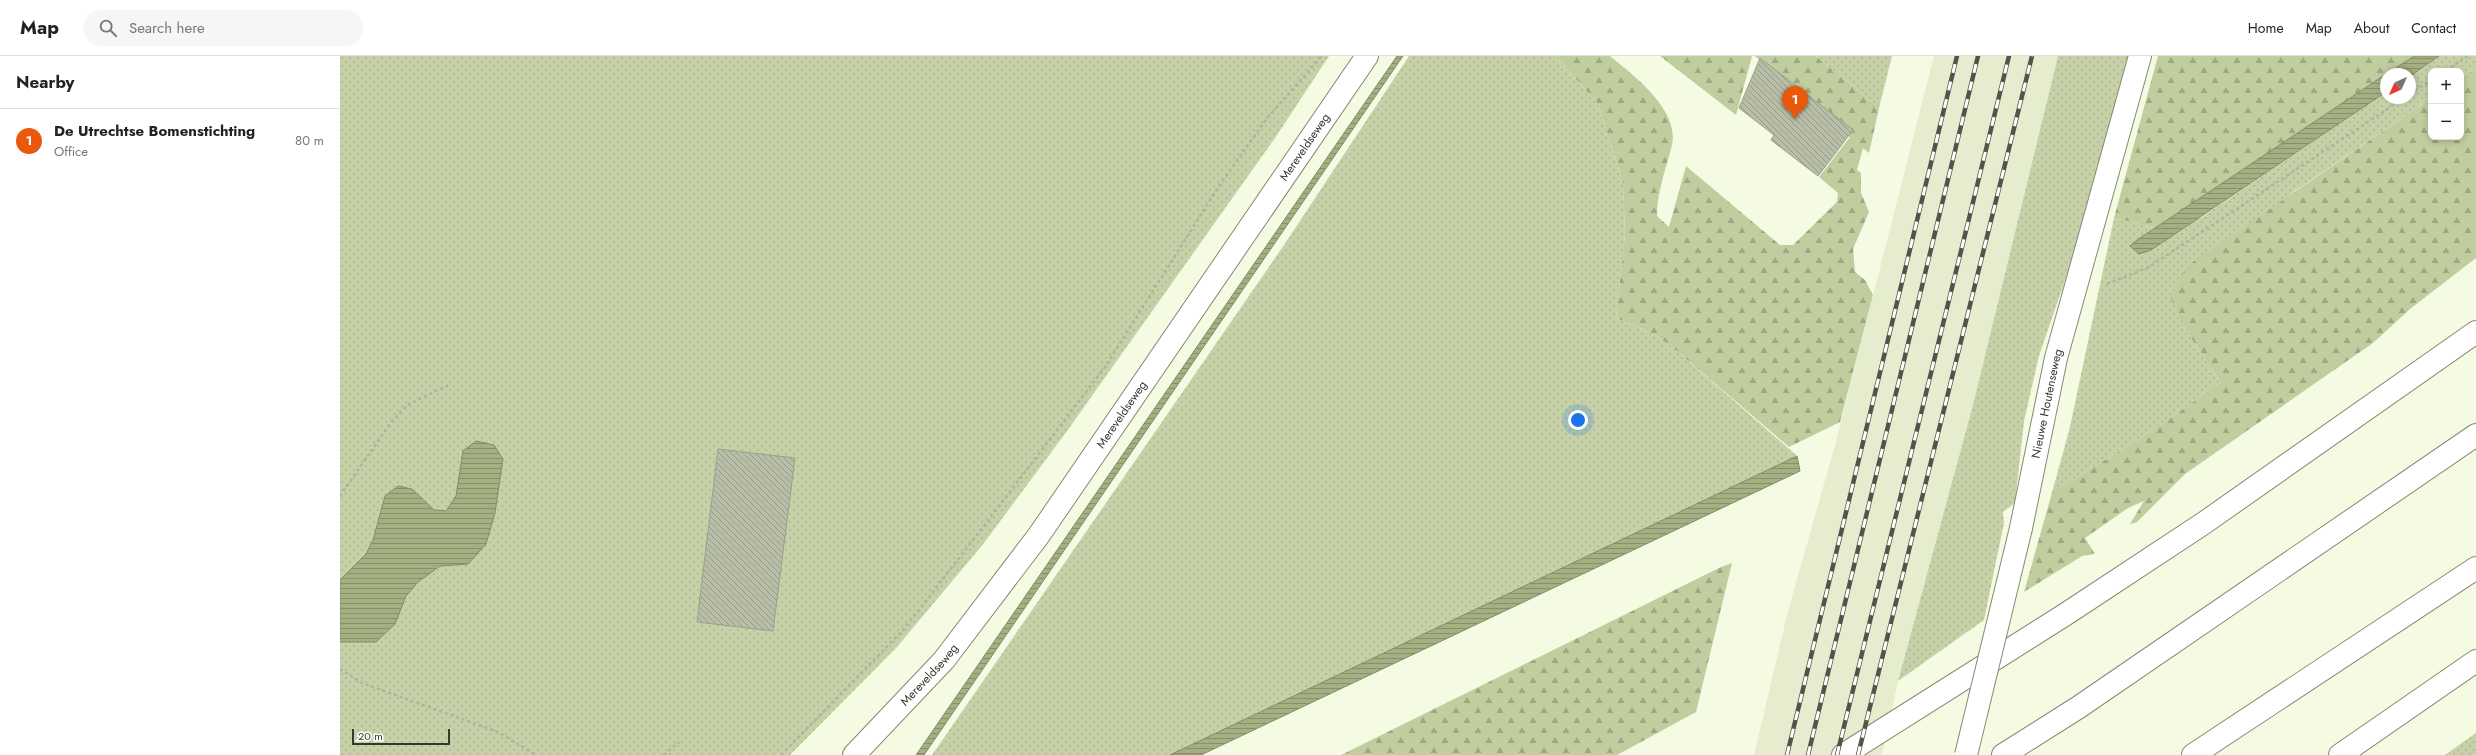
<!DOCTYPE html>
<html lang="en">
<head>
<meta charset="utf-8">
<style>
  body { margin:0; font-family:Jost,sans-serif; background:#f6f6f6; color:#222 }
  .controls { position:absolute; right:12px; top:12px; display:grid; overflow:hidden; border-radius:8px; box-shadow:0 2px 6px #0003 }
  .controls button { width:36px; height:36px; display:grid; place-items:center; padding:0; border:0; border-bottom:1px solid #e0e0e0; background:#fff; color:#222; font:20px sans-serif }
  .compass { position:absolute; left:2040px; top:12px; width:36px; height:36px; border-radius:50%; background:#fff; box-shadow:0 2px 6px #0003; rotate:225deg }
  .scale { position:absolute; left:12px; bottom:10px; width:98px; box-sizing:border-box; padding-left:4px; border:2px solid #373930; border-top:0; font-size:11px; line-height:14px; white-space:nowrap; color:#373930; -webkit-text-stroke:3px #fff; paint-order:stroke }
  .you { position:absolute; left:1238px; top:364px; width:14px; height:14px; margin:-10px; border:3px solid #fff; border-radius:50%; background:#1a73e8; box-shadow:0 0 0 6px #1a73e833 }
  .badge { display:grid; place-items:center; width:26px; height:26px; border-radius:50%; background:#ea580c; color:#fff; font-size:13px; font-weight:700 }
  .pin { position:absolute; translate:-50% -33px; filter:drop-shadow(0 1px 2px #0008) }
  .pin::after { content:''; position:absolute; top:21px; width:14px; height:12px; background:inherit; clip-path:polygon(0 0,100% 0,50% 100%) }
  .list { margin:0; padding:0; list-style:none }
  h2 { display:flex; justify-content:space-between; align-items:center; height:52px; margin:0; padding:0 16px; font-size:17px }
  h2 small { font-size:13px; font-weight:400; color:#767676 }
  .list li { display:grid; grid-template-columns:26px 1fr auto; gap:12px; align-items:center; box-sizing:border-box; height:64px; padding:0 16px; border-top:1px solid #e0e0e0 }
  .list b { display:block; font-size:15px; white-space:nowrap }
  .list p { margin:0; font-size:13px; white-space:nowrap; color:#767676 }
  .list em { font-size:13px; font-style:normal; color:#767676 }
  .icon { flex:none; width:22px; height:22px; fill:none; stroke:currentColor; stroke-width:2; stroke-linecap:round; stroke-linejoin:round }
  .map { position:relative; flex:none; width:2136px; height:699px; overflow:hidden }
  header { display:flex; align-items:center; gap:24px; box-sizing:border-box; height:56px; padding:0 20px; background:#fff; border-bottom:1px solid #e0e0e0 }
  header strong { font-size:19px }
  nav { display:flex; gap:22px; margin-inline-start:auto; font-size:14px }
  .search { width:280px; height:36px; background:#f6f6f6; display:flex; align-items:center; gap:10px; box-sizing:border-box; padding:0 14px; border-radius:22px; color:#767676; font-size:15px }
  main { display:flex }
  aside { flex:1; background:#fff }
  .map>svg:first-child { display:block }
  .built { fill:#e5edce }
  .grass { fill:url(#grass-dots) }
  .forest { fill:url(#forest-firs) }
  .water { fill:url(#water-rules); stroke:#838c69 }
  .building { fill:url(#building-back-hatch); stroke:#9aa089 }
  .lines { fill:none; stroke-linecap:round; stroke-linejoin:round }
  .minor-casing { stroke:#848a74; stroke-width:24 }
  .motorway-casing { stroke:#848a74; stroke-width:24 }
  .path { stroke:#adb3a0; stroke-width:2.5; stroke-dasharray:3 3; stroke-linecap:butt }
  .minor { stroke:#fff; stroke-width:22 }
  .motorway { stroke:#fff; stroke-width:22 }
  .rail-casing { stroke:#515449; stroke-width:4.5 }
  .rail { stroke:#fff; stroke-width:3; stroke-dasharray:9; stroke-linecap:butt }
  .minor-bridge-casing { stroke:#848a74; stroke-width:24; stroke-linecap:butt }
  .minor-bridge { stroke:#fff; stroke-width:22 }
  .labels { text-anchor:middle; dominant-baseline:central; stroke-width:4; stroke-linejoin:round; paint-order:stroke }
  .street-label { font-size:12px; fill:#373930; stroke:#fff }
</style>
</head>
<body>
<header>
<strong>Map</strong>
<div class="search"><svg class="icon" aria-label="search" viewBox="0 0 24 24"><circle cx="10" cy="10" r="6"/><path d="M15 15l6 6"/></svg>Search here</div>
<nav><a>Home</a><a>Map</a><a>About</a><a>Contact</a></nav>
</header>
<main>
<aside>
<h2>Nearby<small></small></h2>
<ul class="list">
<li><span class="badge">1</span><div><b>De Utrechtse Bomenstichting</b><p>Office</p></div><em>80 m</em></li>
</ul>
</aside>
<div class="map">
<svg width="2136" height="699" viewBox="0 0 2136 699">
  <defs>
    <pattern id="grass-dots" width="8" height="8" patternUnits="userSpaceOnUse"><rect width="8" height="8" fill="#c6d1a8"/><path d="M2 2h.1M6 6h.1" fill="none" stroke="#abb491" stroke-width="1.8" stroke-linecap="round"/></pattern>
    <pattern id="forest-firs" width="22" height="20" patternUnits="userSpaceOnUse"><rect width="22" height="20" fill="#c0cd9e"/><path d="M5 1l3.5 6h-7zM16 11l3.5 6h-7z" fill="#9da781"/></pattern>
    <pattern id="water-rules" width="6" height="5" patternUnits="userSpaceOnUse"><rect width="6" height="5" fill="#a4b082"/><path d="M0 2.5h6" fill="none" stroke="#86906b"/></pattern>
    <pattern id="building-back-hatch" width="6" height="6" patternUnits="userSpaceOnUse"><rect width="6" height="6" fill="#b8bea7"/><path d="M-1 5l2 2M0 0l6 6M5-1l2 2" fill="none" stroke="#969b88"/></pattern>
  </defs>
  <rect width="100%" height="100%" fill="#f4fbe2"/>
  <path class="built" d="M1594 0H1718L1633 349 1558 625 1542 699H1414L1448 555 1495 389Z"/>
  <path class="grass" d="M0 0H989L935 82 727 375 644 487 557 591 450 699H0Z
    M1069 0H1216L1258 48 1283 126 1285 179 1276 262 1314 278 1336 294 1457 400 845 699H592L944 189Z
    M1476 0H1552L1539 52Z
    M1718 0H1789L1733 201 1699 300 1684 365 1675 447 1663 456 1664 467 1644 564 1558 625 1633 349Z
    M2099 0H2136V12L2121 22V15H2091V42L1952 137 1843 270 1881 326 1815 373 1725 429 1713 433 1730 371 1774 162 1817 172 1797 184 1862 161 2046 36V42H2070V20Z
    M2136 677V699H2105Z"/>
  <path class="forest" d="M1216 0H1270C1293 19 1340 54 1332 89 1326 113 1317 135 1317 160L1329 171 1346 110 1440 189H1453L1497 146 1498 137 1479 121 1510 81 1415 0H1476L1539 52 1529 97 1523 92 1517 114 1521 117V137L1529 156 1513 193 1515 216 1525 224 1533 239 1500 366 1449 391 1336 294 1314 278 1276 262 1285 179 1283 126 1258 48Z
    M1320 0H1412L1396 59Z
    M1818 0H2074L1817 172 1774 162Z
    M2136 12V202L2070 253 2033 287 1845 418 1797 466 1790 468 1804 445 1788 452 1745 482 1755 498 1742 500 1684 536 1713 433 1725 429 1815 373 1881 326 1843 270 1830 240 1847 210 2091 42V81H2121V22Z
    M1392 507 1356 656 1277 699H1001L1381 511Z"/>
  <path class="water" d="M1057 0H1063L584 699H576Z
    M2074 0H2099L2070 20V18H2047Z
    M2046 18V36L1811 194 1799 198 1790 190 1797 184Z
    M136 385 154 389 163 403 155 457 146 488 128 508 100 510 78 526 66 540 55 568 36 586H0V524L26 498 33 484 45 440 58 430 72 433 94 454 106 455 116 440 123 395Z
    M1457 400 1460 415 861 699H830Z"/>
  <path class="building" d="M1420 2 1513 74 1478 120 1431 84 1434 79 1399 52Z
    M378 393 455 402 433 575 357 566Z"/>
  <g class="lines">
    <defs>
      <g id="minor">
        <path id="s1" d="M1681 472 1716 302 1800 0"/>
        <path id="s2" d="M514 699 604 604 699 479 1027 0"/>
      </g>
      <path id="motorway" d="M1503 699 1726 558 1864 467 2136 276
        M1663 699 1739 651 2136 379
        M1853 699 2136 512
        M2000 699 2136 605"/>
    </defs>
    <use href="#minor" class="minor-casing"/>
    <use href="#motorway" class="motorway-casing"/>
    <path class="path" d="M2105 15 2128 0
      M2070 38 2091 24
      M1767 228 1809 211 2064 42
      M0 440 52 365 67 349 111 328
      M0 613 22 627 158 676 196 699
      M324 699 339 686
      M441 699 565 572 650 462 765 311 877 133 928 61 982 0"/>
    <use href="#minor" class="minor"/>
    <use href="#motorway" class="motorway"/>
    <defs>
      <path id="rail" d="M1447 699 1617 0
        M1468 699 1638 0
        M1497 699 1669 0
        M1518 699 1692 0"/>
    </defs>
    <use href="#rail" class="rail-casing"/>
    <use href="#rail" class="rail"/>
    <defs>
      <path id="minor-bridge" d="M1626 699 1681 472"/>
    </defs>
    <use href="#minor-bridge" class="minor-bridge-casing"/>
    <use href="#minor-bridge" class="minor-bridge"/>
  </g>
  <g class="labels">
    <g class="street-label">
      <text stroke="none"><textPath href="#s2" startOffset="758">Mereveldseweg</textPath></text>
      <text stroke="none"><textPath href="#s1" startOffset="127">Nieuwe Houtenseweg</textPath></text>
      <text stroke="none"><textPath href="#s2" startOffset="434">Mereveldseweg</textPath></text>
      <text stroke="none"><textPath href="#s2" startOffset="110">Mereveldseweg</textPath></text>
    </g>
  </g>
</svg>
<div class="controls">
<button>+</button>
<button>−</button>
</div>
<svg class="compass" viewBox="-18 -18 36 36"><path d="M0-13l5 13h-10z" fill="#e53935"/><path d="M0 13l5-13h-10z" fill="#767676"/></svg>
<div class="scale">20 m</div>
<div class="you"></div>
<div class="pin badge" style="left:1455px;top:63px">1</div>
</div>
</main>
</body>
</html>
